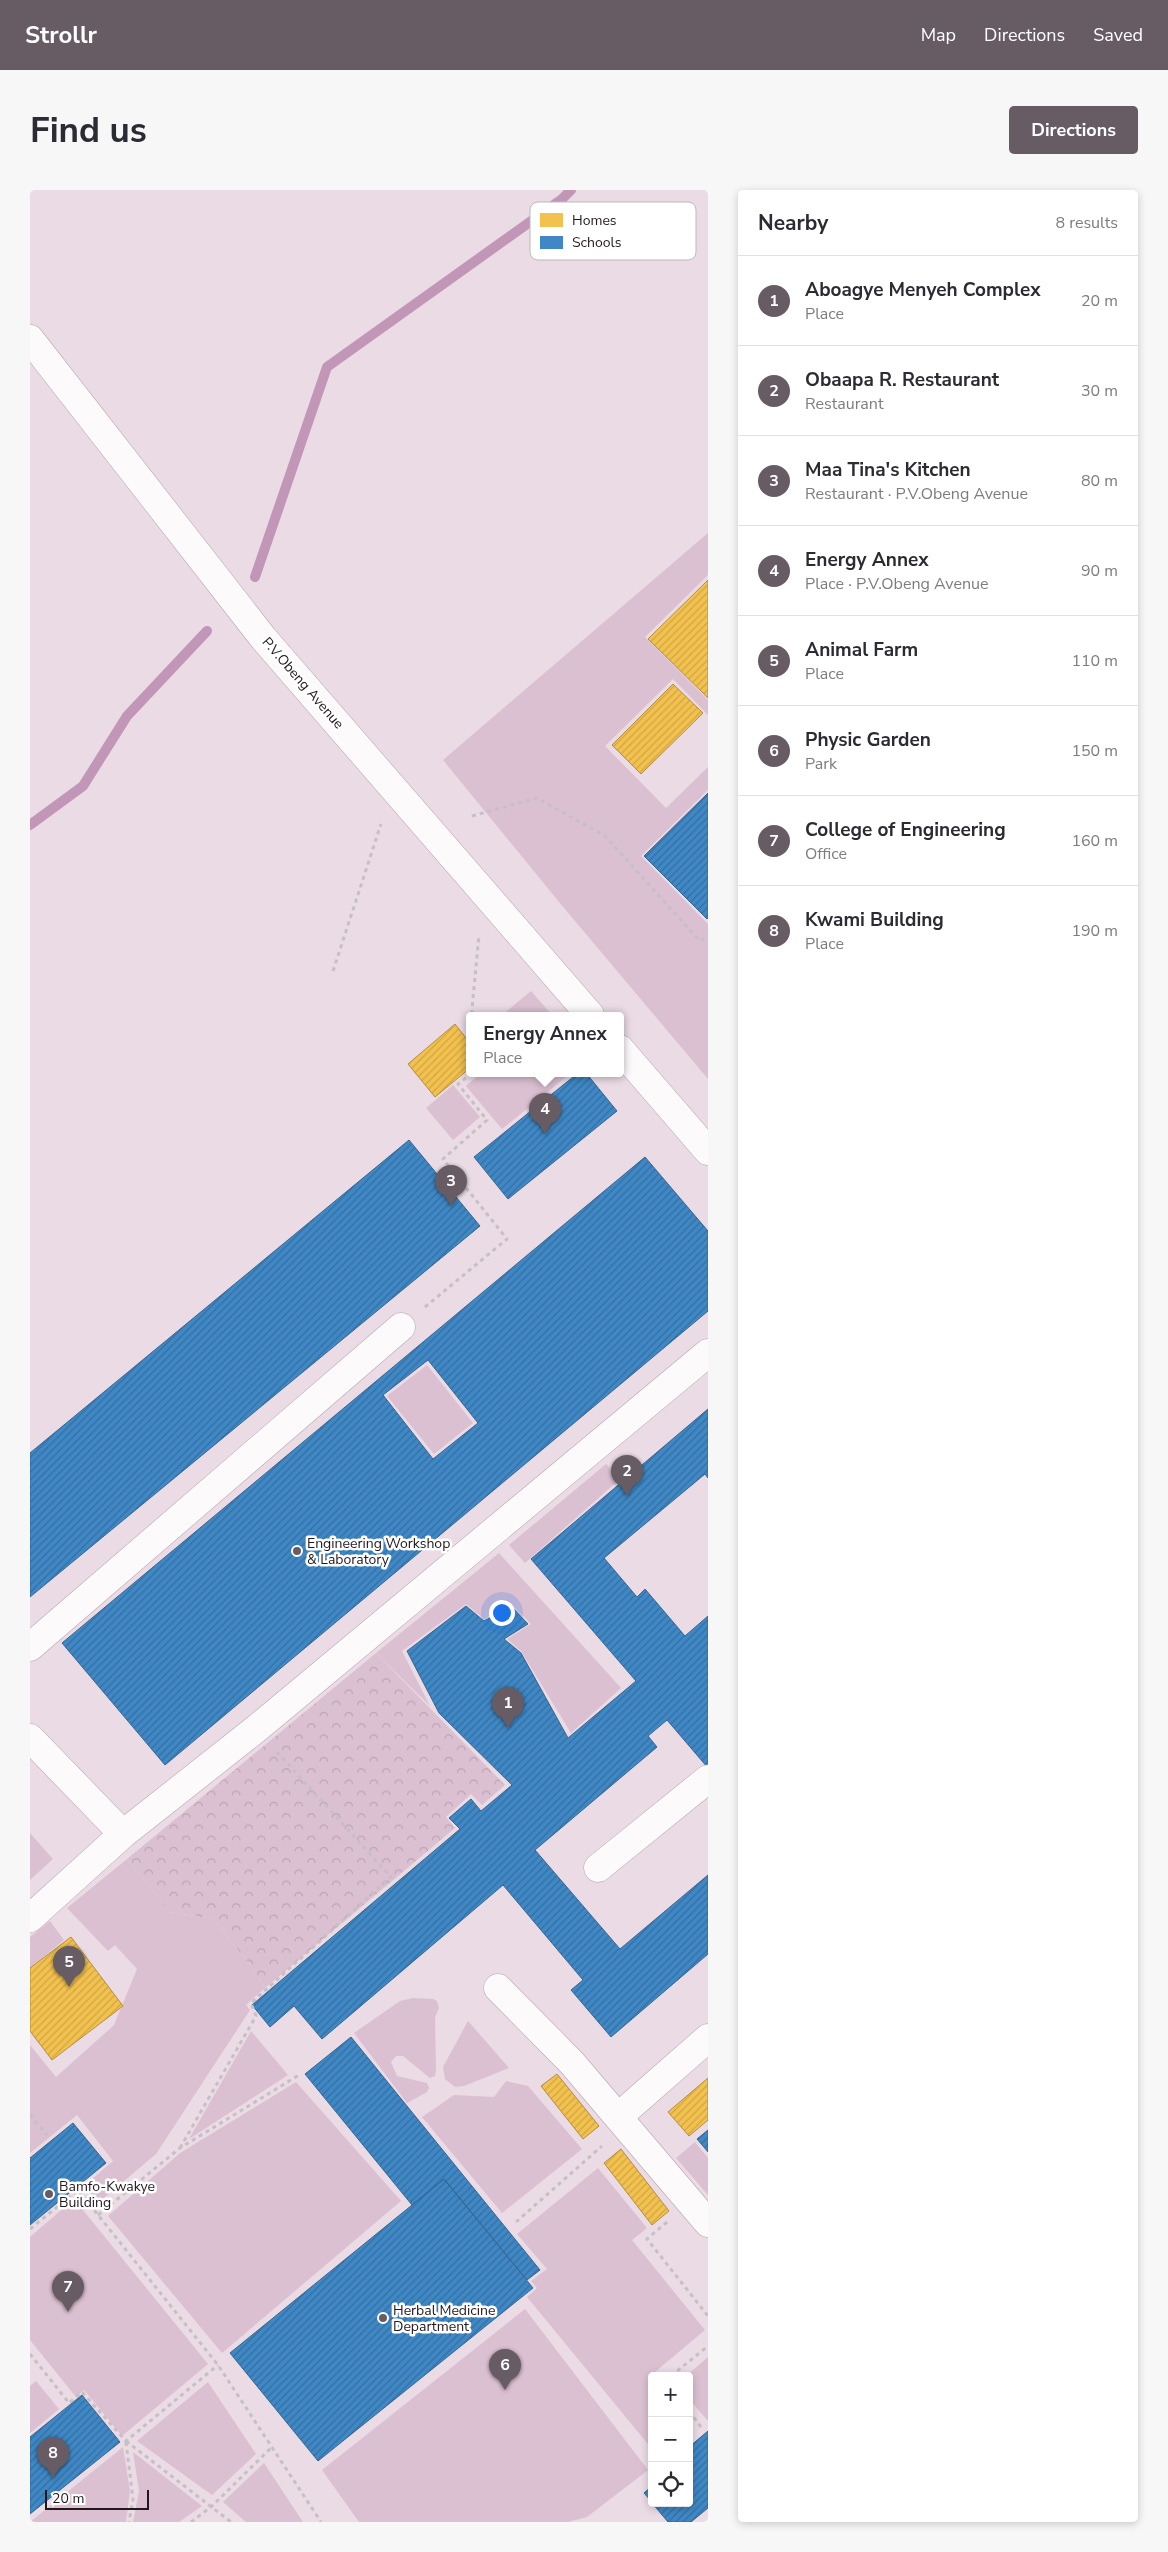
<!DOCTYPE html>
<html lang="en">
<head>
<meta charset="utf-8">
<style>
  body { margin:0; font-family:"Nunito Sans",sans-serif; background:#f7f7f7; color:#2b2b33 }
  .controls { position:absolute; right:15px; bottom:15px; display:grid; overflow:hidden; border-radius:5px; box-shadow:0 2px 8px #0003 }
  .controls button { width:45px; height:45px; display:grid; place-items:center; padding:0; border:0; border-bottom:1px solid #e1e1e2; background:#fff; color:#2b2b33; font:25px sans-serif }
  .scale { position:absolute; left:15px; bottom:12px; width:104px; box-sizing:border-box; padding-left:5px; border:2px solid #21181e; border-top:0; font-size:14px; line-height:18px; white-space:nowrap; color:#21181e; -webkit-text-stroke:4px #fff; paint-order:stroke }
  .you { position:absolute; left:471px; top:1422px; width:18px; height:18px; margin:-12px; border:4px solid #fff; border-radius:50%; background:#1a73e8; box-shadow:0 0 0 8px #1a73e833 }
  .badge { display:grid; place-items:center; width:32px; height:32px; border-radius:50%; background:#675c64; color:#fff; font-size:16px; font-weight:700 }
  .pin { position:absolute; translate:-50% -41px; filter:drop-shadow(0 1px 2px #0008) }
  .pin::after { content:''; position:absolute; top:26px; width:18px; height:15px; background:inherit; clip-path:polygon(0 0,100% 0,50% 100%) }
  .popup { position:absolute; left:436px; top:822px; width:158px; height:65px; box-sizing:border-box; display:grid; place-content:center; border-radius:5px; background:#fff; filter:drop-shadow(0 1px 4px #0005); font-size:16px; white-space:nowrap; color:#7c7c81 }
  .popup b { font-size:19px; color:#2b2b33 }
  .popup::after { content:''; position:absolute; left:50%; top:100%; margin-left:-10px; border:10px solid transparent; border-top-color:#fff }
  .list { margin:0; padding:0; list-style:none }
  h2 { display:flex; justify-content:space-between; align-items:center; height:65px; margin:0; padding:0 20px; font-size:21px }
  h2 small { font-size:16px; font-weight:400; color:#7c7c81 }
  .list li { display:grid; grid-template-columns:32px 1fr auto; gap:15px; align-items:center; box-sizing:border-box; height:90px; padding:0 20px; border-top:1px solid #e1e1e2 }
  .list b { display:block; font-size:19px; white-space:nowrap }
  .list p { margin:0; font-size:16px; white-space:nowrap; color:#7c7c81 }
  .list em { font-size:16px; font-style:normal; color:#7c7c81 }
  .icon { flex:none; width:28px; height:28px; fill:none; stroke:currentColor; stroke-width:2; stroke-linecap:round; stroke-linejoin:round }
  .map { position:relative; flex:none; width:678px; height:2332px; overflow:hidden; border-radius:5px }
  header { display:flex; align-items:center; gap:30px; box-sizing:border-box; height:70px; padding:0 25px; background:#675c64; color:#fff }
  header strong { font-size:24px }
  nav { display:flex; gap:28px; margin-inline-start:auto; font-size:18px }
  .intro { display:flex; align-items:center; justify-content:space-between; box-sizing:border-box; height:120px; padding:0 30px }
  h1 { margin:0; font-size:35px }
  .button { padding:12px 22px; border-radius:5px; background:#675c64; color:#fff; font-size:18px; font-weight:700 }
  main { display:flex; gap:30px; padding:0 30px }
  aside { flex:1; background:#fff; border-radius:5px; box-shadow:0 2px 8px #0003 }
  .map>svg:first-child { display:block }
  .green { fill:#dbc0d2 }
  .forest { fill:url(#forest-crowns) }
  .homes { fill:url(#homes-hatch); stroke:#b38e40 }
  .schools { fill:url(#schools-hatch); stroke:#366693; fill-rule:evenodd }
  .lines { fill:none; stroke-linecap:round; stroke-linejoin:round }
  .stream { stroke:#c296b6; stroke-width:10 }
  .minor-casing { stroke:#b3a7af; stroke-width:29 }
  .path { stroke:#c6c0c4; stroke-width:3; stroke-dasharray:4 4; stroke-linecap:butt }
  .minor { stroke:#fcfafb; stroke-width:28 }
  .poi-dot { fill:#675c64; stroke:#fff; stroke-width:2 }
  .labels { text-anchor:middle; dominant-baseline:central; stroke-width:5; stroke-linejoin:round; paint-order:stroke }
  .street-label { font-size:14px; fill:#21181e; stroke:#fff }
  .poi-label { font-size:14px; fill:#21181e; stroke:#fff; text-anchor:start }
  .key { fill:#fff; stroke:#bcbabc; stroke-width:1 }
  .key-label { font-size:14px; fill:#21181e }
</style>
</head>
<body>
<header>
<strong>Strollr</strong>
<nav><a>Map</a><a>Directions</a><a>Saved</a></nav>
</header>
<div class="intro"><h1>Find us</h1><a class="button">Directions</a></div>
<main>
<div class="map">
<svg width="678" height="2332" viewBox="0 0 678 2332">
  <defs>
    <pattern id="forest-crowns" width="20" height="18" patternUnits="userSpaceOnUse" patternTransform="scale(1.25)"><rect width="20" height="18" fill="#dbc0d2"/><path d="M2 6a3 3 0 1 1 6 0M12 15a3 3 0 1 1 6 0" fill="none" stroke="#bca4b4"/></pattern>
    <pattern id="homes-hatch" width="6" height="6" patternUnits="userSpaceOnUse" patternTransform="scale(1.25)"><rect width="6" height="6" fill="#f2c14e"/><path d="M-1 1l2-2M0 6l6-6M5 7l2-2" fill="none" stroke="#cfa544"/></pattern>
    <pattern id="schools-hatch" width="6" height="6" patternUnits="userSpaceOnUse" patternTransform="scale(1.25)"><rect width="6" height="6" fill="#3f88c5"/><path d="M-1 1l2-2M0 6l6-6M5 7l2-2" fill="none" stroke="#346e9f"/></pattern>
  </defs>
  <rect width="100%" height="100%" fill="#eadbe5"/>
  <path class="green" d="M678 343V385L615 447 678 510V525L643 489 575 556 636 618 678 577V600L611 666 678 734V889L529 712 413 570Z
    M501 801 522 825H472Z
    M451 883H541L472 939 436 896Z
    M423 895 450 927 423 950 396 918Z
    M397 1175 443 1233 404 1264 357 1206Z
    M576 1274 590 1289 495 1373 479 1355Z
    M469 1363 591 1498 541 1543 491 1461 477 1449 501 1434 480 1413 454 1429 436 1414 372 1461 400 1516 346 1463Z
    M0 1643 23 1669 0 1690Z
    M97 1669 140 1722 183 1729 221 1776 235 1798 216 1815 220 1820 126 1964 68 2013 54 1996 83 1971 47 1925 0 1963V1855L26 1887 84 1835 107 1779 85 1755 78 1761 37 1718Z
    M20 1731 34 1750 0 1778V1747Z
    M383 1808 403 1809 407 1811 409 1818 405 1827 406 1880 405 1886 400 1888 373 1866H366L361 1872 367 1886 397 1893 399 1898 397 1902 377 1913 324 1843 370 1811Z
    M438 1831 479 1878 434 1896 425 1897 415 1889 413 1877Z
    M221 1841 258 1885 159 1949Z
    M476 1891 498 1896 552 1959 472 2023 392 1927 424 1905 464 1907Z
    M266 1892 371 2011 192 2163 78 2026 150 1963Z
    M665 1952 678 1968V2005L646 1968Z
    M568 1978 617 2038 602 2050 675 2140 619 2187 622 2190V2259L497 2107 507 2098 501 2091 517 2079 487 2044Z
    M44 2009 178 2174 92 2246 54 2200 46 2207 0 2150V2047Z
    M495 2119 618 2280 557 2327 538 2332H329L292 2280Z
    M678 2167V2231L659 2209V2186H656Z
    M6 2191 29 2219 0 2243V2196Z
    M178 2192 226 2264 182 2305 107 2251Z
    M93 2257 100 2301 96 2332H0Z
    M103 2262 172 2316 149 2332H103L109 2301Z
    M234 2273 273 2332H216L193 2312Z"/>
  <path class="forest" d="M346 1463 475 1595 452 1615 441 1604 416 1627 425 1638 235 1798 221 1776 183 1729 140 1722 97 1669Z"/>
  <path class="homes" d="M678 390V508L618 449Z
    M643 494 673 523 611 584 582 555Z
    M425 834 440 853V878L405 907 378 874Z
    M41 1747 93 1816 22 1870 0 1841V1778Z
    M527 1884 569 1936 553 1949 511 1896Z
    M678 1888V1930L659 1946 638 1922Z
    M591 1959 639 2021 622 2035 574 1973Z"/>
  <path class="schools" d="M678 603V728L677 729 614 666Z
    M548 883H556L587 921 478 1009 444 967Z
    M379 950 450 1036 0 1407V1263Z
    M615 967 678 1041V1121L135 1575 32 1453ZM398 1170 448 1233 403 1269 353 1205Z
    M678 1219V1288L675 1284 574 1368 607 1407 615 1399 655 1446 678 1426V1578L637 1530 618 1546 627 1557 505 1660 590 1759 678 1685V1764L581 1847 541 1800 553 1790 473 1695 292 1849 264 1816 240 1837 222 1815 430 1639 419 1628 441 1609 451 1621 482 1595 409 1523 377 1461 436 1416 454 1431 481 1416 498 1434 474 1449 491 1463 538 1548 606 1491 501 1369Z
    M321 1847 510 2080 497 2090 414 1989 382 2015 275 1884Z
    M43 1933 76 1973 0 2035V1968Z
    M678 1940V1962L667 1949Z
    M414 1989 503 2098 288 2271 200 2163Z
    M52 2205 90 2252 0 2324V2247Z
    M678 2241V2318L661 2332H638L622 2313H659V2257Z
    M622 2296V2312L614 2303Z"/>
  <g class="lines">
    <path class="stream" d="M225 387 297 177 532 9 541 0
      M0 635 53 596 97 526 177 441"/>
    <defs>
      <path id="minor" d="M0 149 234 449 560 825
        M590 859 678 961
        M0 1457 371 1137
        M0 1548 93 1644
        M568 1678 678 1589
        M0 1728 93 1644 226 1539 678 1163
        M468 1798 542 1873 678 2033
        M588 1927 678 1848"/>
    </defs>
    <use href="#minor" class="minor-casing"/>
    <path class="path" d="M442 626 507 608 575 646 670 751 678 746
      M303 781 351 634
      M440 840 449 745
      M395 1117 477 1049 413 969 457 930 428 894 442 883
      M0 1925 17 1945
      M150 1958 226 1826 221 1813 361 1687 247 1562
      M68 2025 150 1958 269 1885
      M486 2032 572 1956
      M637 2032 617 2049 678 2126
      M0 2039 48 2000 188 2175 291 2332
      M0 2164 39 2213 52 2202 96 2251 188 2175
      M641 2186 678 2156
      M659 2221 671 2237
      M96 2251 201 2332
      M96 2252 103 2309 99 2332
      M161 2332 181 2317 242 2257"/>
    <use href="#minor" class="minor"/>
  </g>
  <g class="poi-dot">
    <circle cx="267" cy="1361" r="5"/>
    <circle cx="19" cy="2004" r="5"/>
    <circle cx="353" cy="2128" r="5"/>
  </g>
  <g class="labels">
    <g class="street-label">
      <text transform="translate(273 493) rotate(49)">P.V.Obeng Avenue</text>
    </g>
    <g class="poi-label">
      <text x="277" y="1353">Engineering Workshop<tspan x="277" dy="16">&amp; Laboratory</tspan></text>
      <text x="29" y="1996">Bamfo-Kwakye<tspan x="29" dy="16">Building</tspan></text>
      <text x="363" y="2120">Herbal Medicine<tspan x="363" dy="16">Department</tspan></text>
    </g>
  </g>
  <rect x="500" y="12" width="166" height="58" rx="8" class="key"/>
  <rect x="510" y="23" width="23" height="14" fill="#f2c14e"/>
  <rect x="510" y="46" width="23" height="13" fill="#3f88c5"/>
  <g class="key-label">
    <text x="542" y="35">Homes</text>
    <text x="542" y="57">Schools</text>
  </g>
</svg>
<div class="controls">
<button>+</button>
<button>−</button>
<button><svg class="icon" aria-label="locate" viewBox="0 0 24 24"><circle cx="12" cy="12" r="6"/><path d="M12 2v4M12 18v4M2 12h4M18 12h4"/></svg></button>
</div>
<div class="scale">20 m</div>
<div class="you"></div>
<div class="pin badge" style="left:478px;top:1538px">1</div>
<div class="pin badge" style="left:597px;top:1306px">2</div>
<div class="pin badge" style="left:421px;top:1016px">3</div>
<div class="pin badge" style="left:515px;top:944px">4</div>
<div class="popup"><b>Energy Annex</b>Place</div>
<div class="pin badge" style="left:39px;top:1797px">5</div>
<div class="pin badge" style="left:475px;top:2200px">6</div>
<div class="pin badge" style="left:38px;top:2122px">7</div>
<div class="pin badge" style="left:23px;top:2288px">8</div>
</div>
<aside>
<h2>Nearby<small>8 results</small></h2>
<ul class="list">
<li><span class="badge">1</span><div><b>Aboagye Menyeh Complex</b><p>Place</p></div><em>20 m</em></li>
<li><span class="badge">2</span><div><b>Obaapa R. Restaurant</b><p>Restaurant</p></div><em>30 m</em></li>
<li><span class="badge">3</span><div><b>Maa Tina's Kitchen</b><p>Restaurant · P.V.Obeng Avenue</p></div><em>80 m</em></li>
<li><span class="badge">4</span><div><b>Energy Annex</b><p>Place · P.V.Obeng Avenue</p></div><em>90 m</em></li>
<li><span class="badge">5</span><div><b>Animal Farm</b><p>Place</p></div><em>110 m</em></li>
<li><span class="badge">6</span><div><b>Physic Garden</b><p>Park</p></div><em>150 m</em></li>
<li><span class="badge">7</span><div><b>College of Engineering</b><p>Office</p></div><em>160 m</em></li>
<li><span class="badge">8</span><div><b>Kwami Building</b><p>Place</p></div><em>190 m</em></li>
</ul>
</aside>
</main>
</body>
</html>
